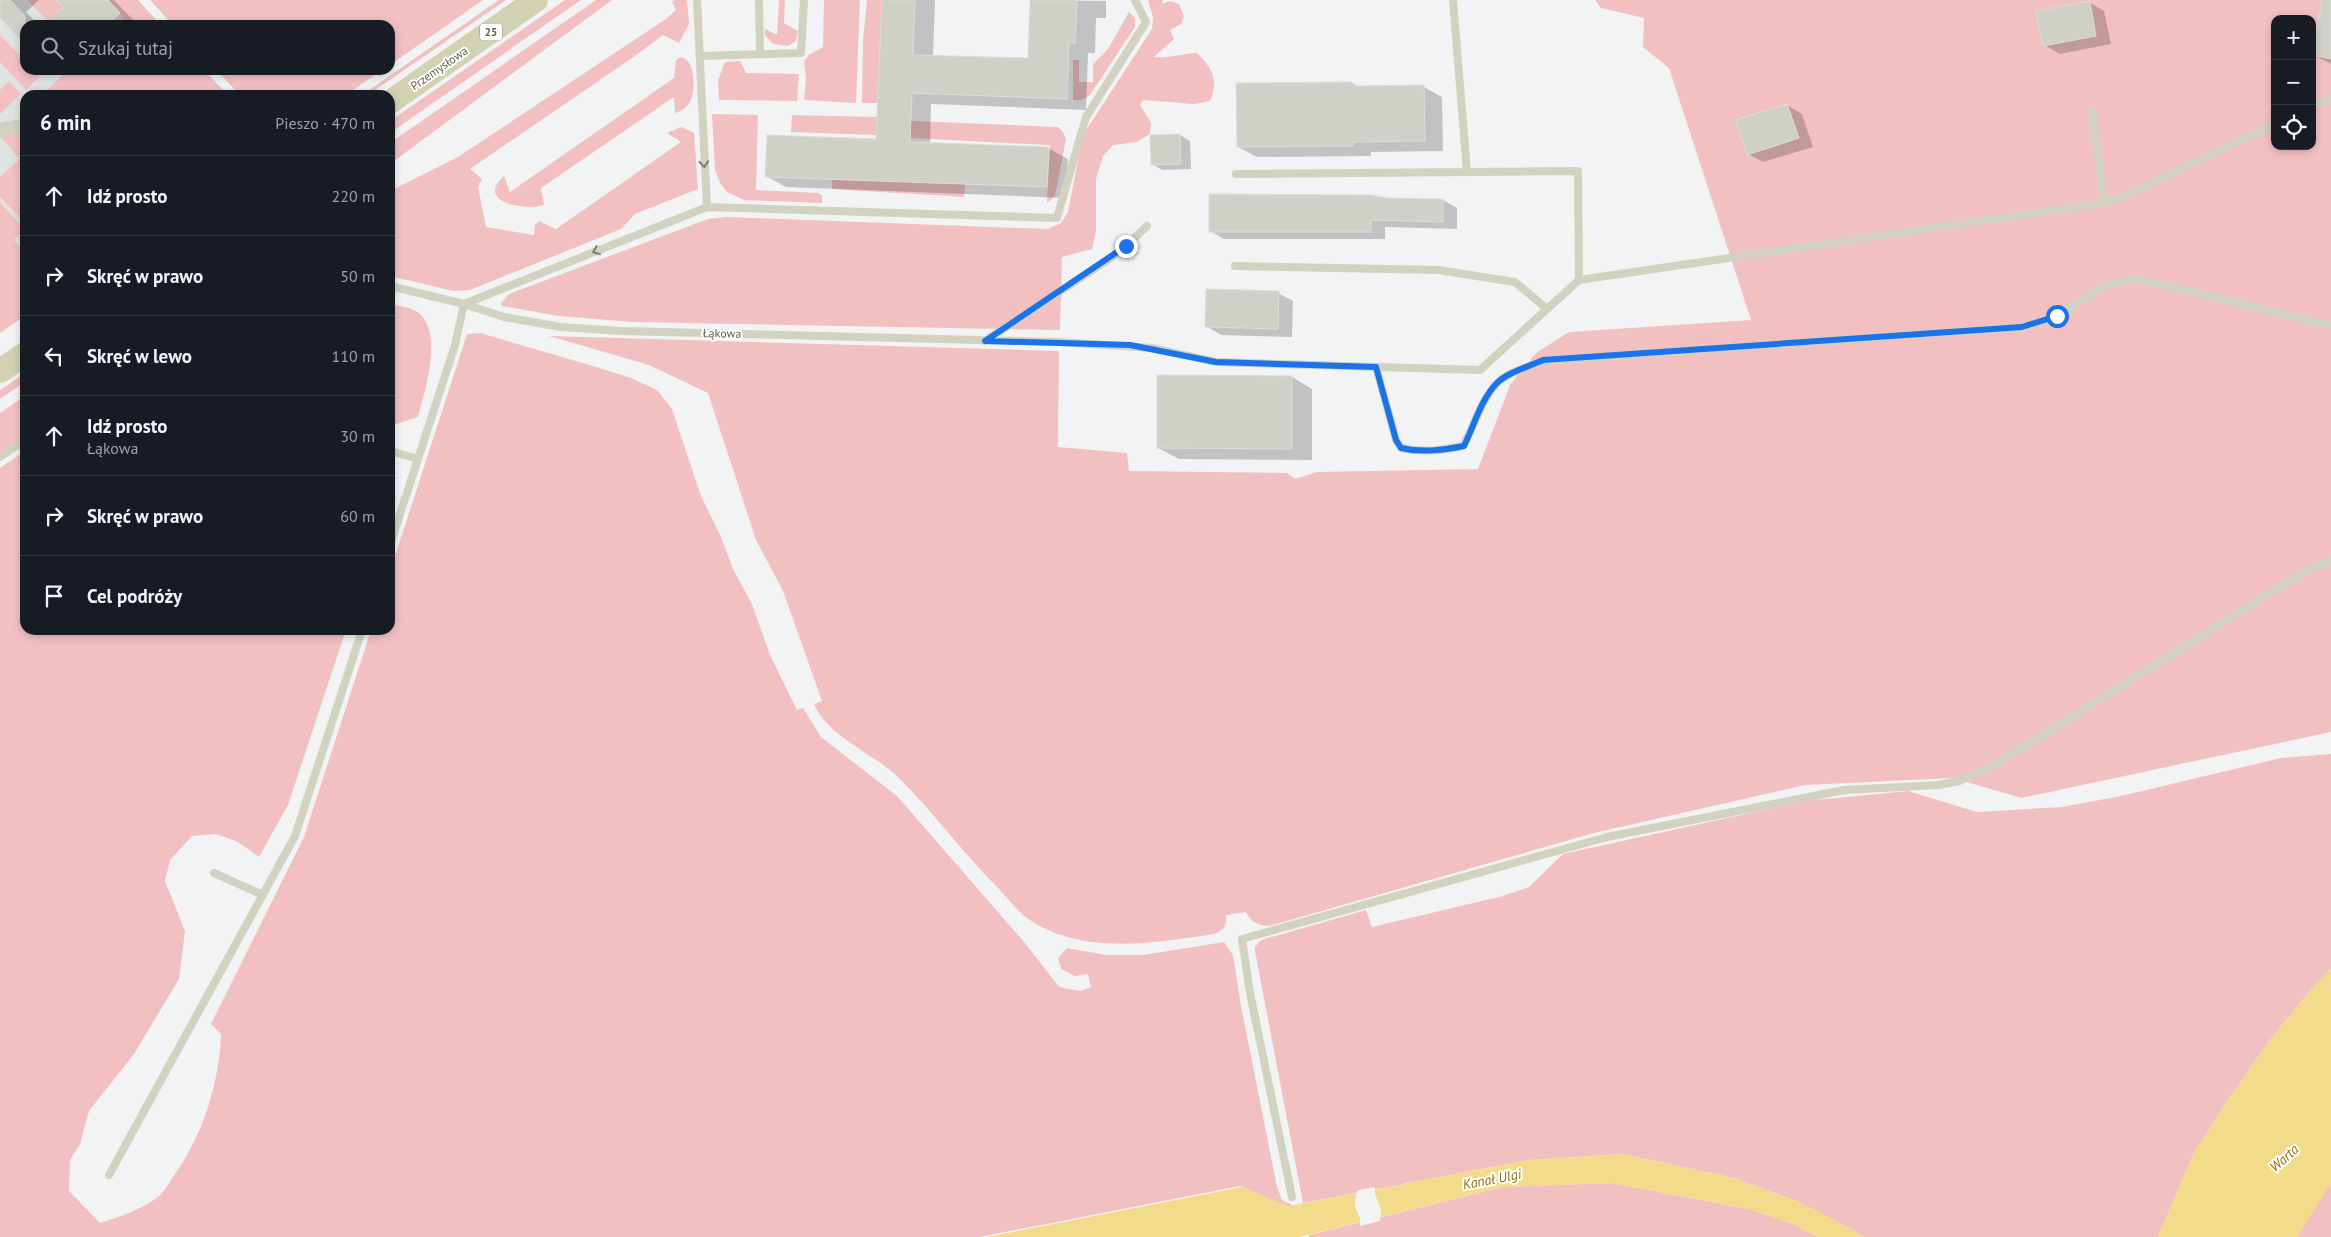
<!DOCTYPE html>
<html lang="pl">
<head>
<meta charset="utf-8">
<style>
  body { margin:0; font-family:"PT Sans",sans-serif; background:#242831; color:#f1f3f6 }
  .controls { position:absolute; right:15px; top:15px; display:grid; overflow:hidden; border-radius:10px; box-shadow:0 2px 8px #0003 }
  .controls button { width:45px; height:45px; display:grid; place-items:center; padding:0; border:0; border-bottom:1px solid #363941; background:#171b24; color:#f1f3f6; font:25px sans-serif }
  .stop { position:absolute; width:15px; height:15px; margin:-11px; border:4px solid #1a73e8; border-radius:50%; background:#fff }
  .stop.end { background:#1a73e8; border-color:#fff; box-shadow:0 1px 5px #0008 }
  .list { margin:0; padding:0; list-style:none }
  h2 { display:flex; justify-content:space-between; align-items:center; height:65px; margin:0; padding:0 20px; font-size:21px }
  h2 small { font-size:16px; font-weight:400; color:#9ea1a6 }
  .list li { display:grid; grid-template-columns:32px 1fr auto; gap:15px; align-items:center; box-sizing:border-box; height:80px; padding:0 20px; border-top:1px solid #363941 }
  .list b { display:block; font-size:19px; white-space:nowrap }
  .list p { margin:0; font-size:16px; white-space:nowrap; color:#9ea1a6 }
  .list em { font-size:16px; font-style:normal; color:#9ea1a6 }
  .icon { flex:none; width:28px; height:28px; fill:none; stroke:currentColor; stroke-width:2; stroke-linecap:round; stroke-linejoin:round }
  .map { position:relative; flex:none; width:2331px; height:1237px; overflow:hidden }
  .search { position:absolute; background:#171b24; box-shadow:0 2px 8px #0003; left:20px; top:20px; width:375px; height:55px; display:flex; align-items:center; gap:12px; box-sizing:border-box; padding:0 18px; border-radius:15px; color:#9ea1a6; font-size:19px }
  .panel { position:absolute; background:#171b24; box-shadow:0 2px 8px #0003; left:20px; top:90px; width:375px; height:545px; border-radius:15px }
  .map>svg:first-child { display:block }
  .education { fill:#e1e2e2 }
  .green { fill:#f3c0c2; fill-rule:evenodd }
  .water { fill:#f2db8a }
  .pier { fill:#f2f3f4 }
  .shadow { fill:#0003 }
  .building { fill:#cfd1c9; stroke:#dbded6 }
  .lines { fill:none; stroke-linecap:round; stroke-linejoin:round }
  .lane { stroke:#d1d2bf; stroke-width:8 }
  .street { stroke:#d1d2bf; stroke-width:15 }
  .primary { stroke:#d0d2b1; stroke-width:24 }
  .oneway { stroke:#7c7d66 }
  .route { stroke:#1a73e8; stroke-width:6 }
  .labels { text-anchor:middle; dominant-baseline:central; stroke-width:4; stroke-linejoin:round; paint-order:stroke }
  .shield { fill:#fff; stroke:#90907f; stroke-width:1 }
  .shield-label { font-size:11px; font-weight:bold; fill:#606148 }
  .street-label { font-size:12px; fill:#606148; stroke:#fff }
  .water-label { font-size:14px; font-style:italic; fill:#8f7107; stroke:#fff }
</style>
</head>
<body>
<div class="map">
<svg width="2331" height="1237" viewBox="0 0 2331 1237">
  <rect width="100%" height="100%" fill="#f2f3f4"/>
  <path class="education" d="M0 0H117L140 25H25V70H179L200 95H25V267L0 285Z"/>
  <path class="green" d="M27 0H56L63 7 48 21Z
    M108 0H138L161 25H116L124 17Z
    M150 0H483L390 65V25H173Z
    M499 0H506L368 95H362Z
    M565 0H581L390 133V121Z
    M596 0H612L390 164V143Z
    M674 0H687L689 24 679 43 663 35 635 56 470 169 482 179 478 187 486 227 534 235 535 225 539 221 556 229 681 142 667 133 681 127 694 133 698 189 635 214 621 229 470 290 453 291 390 276V193L396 188 458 157 666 19 676 10 672 2Z
    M779 0H785L784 23 798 31 796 41 788 46 773 44 765 35V29L777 35Z
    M824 0H860L856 103 804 100 806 78 804 61 809 55 823 47Z
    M867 0H882L878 103H862L863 41Z
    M1148 0H1163L1162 4 1170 1 1179 4 1184 16 1181 24 1170 30 1174 39 1154 57C1168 59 1183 53 1197 53 1212 68 1219 80 1210 101L1194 104 1143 100 1140 105 1151 123 1150 134 1137 142 1113 145 1103 156 1096 179V231L1092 249 1062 257 1060 330 633 322 559 316 502 306 501 303 509 294 708 219 726 217 1048 229 1061 223 1068 212 1083 135 1152 29 1153 17Z
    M1595 0H2331V732L2021 798 1953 778 1805 785 1594 833 1269 926C1257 925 1252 923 1246 912L1226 915C1227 925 1224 930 1214 934 1154 943 1081 956 1027 918 1016 910 1007 897 998 888 963 853 934 813 899 778 875 754 828 737 814 704L822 701 783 591 756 540 708 393 649 365 549 336 1059 351 1058 447 1127 453 1129 471 1287 473 1295 479 1317 472 1478 469 1510 385 1536 353 1569 332 1751 320 1669 68 1643 47 1644 18 1601 8ZM2275 19H2312V146H2275Z
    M1129 12 1135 18V27L1090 95 1082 100H1073V60H1079V82H1093V64L1108 49Z
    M0 35 25 61V70H34L40 76 26 90 0 62Z
    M681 57C695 60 695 85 692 97 690 105 683 111 675 113L674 97 541 188 544 205C527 211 474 203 504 176L510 192 674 78 676 60Z
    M740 61 746 73 799 74 797 101 719 100 718 80 725 62Z
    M68 70H204L228 95H42Z
    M216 70H382L346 95H240Z
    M9 81 21 94 0 114V90Z
    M712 114 758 115 756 190 819 193 822 196V203L744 200 727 192 720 183 715 170Z
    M792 115 877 117V135L791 132Z
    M911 121 1058 127 1063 132 1066 139 1055 196 1047 203 1050 145 910 138Z
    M25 131V157L22 154 18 157 1 137Z
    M22 157 25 160V223L0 197V177Z
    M832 179 965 184 964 197 832 189Z
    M0 202 25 230V235L22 232 14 240 25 253V316L0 333Z
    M390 304C398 306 409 307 416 311 445 329 425 391 418 417L393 425 390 422Z
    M480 333 593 366 631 378 657 390 672 409 701 496 721 537 733 569 752 604 770 655 797 710 803 708 821 737 897 796 1025 943 1059 987 1080 991 1091 987 1088 974 1075 976 1061 969 1058 958 1067 948 1106 955H1143L1224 942 1233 955 1241 1006 1277 1187 1282 1200 1292 1205 1289 1207 1240 1186 980 1237H0V468L25 451V630H346L288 805 259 857 238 842 216 834 192 836 170 860 165 881 185 931 179 979 134 1054 89 1111 80 1144 70 1160 69 1191 100 1223C122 1216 141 1210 159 1196 165 1191 169 1183 173 1177 203 1135 219 1085 221 1034L211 1024 304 837 371 630H390V572L467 334Z
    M25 373V382L0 399V390Z
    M25 396V438L0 453V413Z
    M2331 754V969L2314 986 2273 1036 2227 1101 2193 1155 2158 1237H1864L1853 1230 1799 1202 1734 1178 1623 1154 1529 1160 1303 1203 1255 951V947L1261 940 1366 910 1372 927 1503 896 1529 887 1563 854 1805 801 1908 791 1977 812 2062 807 2121 796 2281 758Z
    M1611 1183 1749 1209 1791 1223 1818 1237H1309V1235L1503 1187Z
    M2331 1183V1237H2297L2329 1185Z"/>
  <path class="water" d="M2331 969V1183L2297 1237H2158L2193 1155 2227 1101 2273 1036 2314 986Z
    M1623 1154 1734 1178 1799 1202 1853 1230 1864 1237H1818L1791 1223 1749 1209 1611 1183 1503 1187 1299 1237H987L1242 1187 1289 1206 1529 1160Z"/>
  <path class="pier" d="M1375 1187V1194L1381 1209 1380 1221 1360 1226V1218L1355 1207 1356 1194 1358 1190Z"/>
  <path class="shadow" d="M0 0H39L26 12 39 25H25V42L0 16Z
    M58 0H114L135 22 132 25H46L64 7Z
    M883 0H935L933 56 1029 60 1031 0 1106 1V18H1096L1095 53H1088L1086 110 931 104 930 144 1048 148 1068 159 1067 198 786 187 766 176 878 140Z
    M2324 0 2331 1V64L2314 55Z
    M2089 2 2104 11 2111 44 2060 54 2044 45Z
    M53 70H70L64 76Z
    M1352 83 1359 87H1424L1442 97 1443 151 1371 152V156L1257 157 1238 147Z
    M1787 105 1802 114 1813 147 1763 162 1748 154Z
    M1180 135 1190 141 1191 169 1162 170 1152 164Z
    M1387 199 1443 200 1457 208V229L1385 227V239H1224L1210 231Z
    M1278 293 1293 301 1292 337 1221 335 1206 326Z
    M1292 377 1312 389V460L1179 459 1158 448Z"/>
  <path class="building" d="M0 0H10L25 16V44L0 18Z
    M56 0H108L120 13 107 25H81L74 18 66 25H44L63 7Z
    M882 0H915L913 55 1028 58 1030 0H1077L1075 43 1069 42 1067 99 912 93 910 142 1049 147 1047 187 765 177 767 135 876 139Z
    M2322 0H2331V59L2312 55Z
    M2090 1 2096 36 2043 46 2036 11Z
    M1352 82V86L1424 85 1425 141 1353 142V146L1237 147 1236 83Z
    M1787 104 1799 138 1747 155 1736 120Z
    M1180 134 1181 164 1151 165 1150 135Z
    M1209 194 1371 195 1387 198 1443 199V222L1371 220V232H1209Z
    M1206 289 1279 291 1278 329 1205 327Z
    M1157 375 1292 376V449L1157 448Z"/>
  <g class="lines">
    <path class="lane" d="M759 0 760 53
      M1453 0 1467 172
      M700 56 801 53 804 0
      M2312 106 2331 98
      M2092 111 2104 203
      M707 207 1057 218 1086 117 1146 22 1135 0
      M1235 266 1438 270 1515 282 1547 309
      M1579 280 2104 203 2129 194 2275 124
      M390 286 464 304 504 317 561 327 621 331 1059 342 1152 348 1216 362 1480 370 1579 280 1578 171 1236 174
      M985 341 1108 260 1126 246 1147 226
      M1376 367 1396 440 1401 448C1422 453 1443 450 1463 446 1474 426 1481 400 1497 383 1508 372 1528 367 1543 361L2022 327 2057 316 2106 285 2139 279 2331 326
      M390 451 418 459
      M0 457 25 440
      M390 545 455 345 464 304 707 207 697 0
      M214 873 263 895
      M109 1175 295 836 362 630
      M1292 1197 1250 993 1242 939 1607 837 1844 790 1939 785 1959 781 1998 763 2304 572 2331 560"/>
    <path class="street" d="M0 130 25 126"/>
    <path class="primary" d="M390 102 536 0
      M0 371 25 354"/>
  </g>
  <defs><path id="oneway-chevron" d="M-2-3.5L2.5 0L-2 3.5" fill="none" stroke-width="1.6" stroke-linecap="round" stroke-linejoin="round" transform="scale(1.25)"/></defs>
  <g class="oneway">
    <use href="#oneway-chevron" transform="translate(704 164) rotate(86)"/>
    <use href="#oneway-chevron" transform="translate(596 251) rotate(158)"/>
  </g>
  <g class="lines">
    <path class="route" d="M1126 246 985 341 1130 345 1216 362 1376 367 1396 440 1401 448C1422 453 1443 450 1464 446 1474 426 1481 399 1497 383 1508 372 1528 367 1543 360L2022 327 2057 316"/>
  </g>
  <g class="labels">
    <rect class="shield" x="480" y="23.5" width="22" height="17" rx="4"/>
    <g class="shield-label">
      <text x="491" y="32">25</text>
    </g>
    <g class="street-label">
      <text transform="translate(439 68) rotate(-35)">Przemysłowa</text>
      <text transform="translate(722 333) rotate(1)">Łąkowa</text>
    </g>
    <g class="water-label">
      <text transform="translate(2284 1158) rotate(-42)">Warta</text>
      <text transform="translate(1492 1179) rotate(-11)">Kanał Ulgi</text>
    </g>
  </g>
</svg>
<div class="controls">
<button>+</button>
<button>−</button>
<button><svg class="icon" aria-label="locate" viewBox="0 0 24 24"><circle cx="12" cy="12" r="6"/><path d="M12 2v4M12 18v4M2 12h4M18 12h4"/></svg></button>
</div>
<div class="stop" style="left:2057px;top:316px"></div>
<div class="stop end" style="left:1126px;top:246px"></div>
<div class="search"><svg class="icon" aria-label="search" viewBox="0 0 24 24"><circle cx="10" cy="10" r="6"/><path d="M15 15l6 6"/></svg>Szukaj tutaj</div>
<section class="panel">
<h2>6 min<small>Pieszo · 470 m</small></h2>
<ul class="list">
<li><svg class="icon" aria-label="ahead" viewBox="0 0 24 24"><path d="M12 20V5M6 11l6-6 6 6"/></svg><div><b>Idź prosto</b></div><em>220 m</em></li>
<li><svg class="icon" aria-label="right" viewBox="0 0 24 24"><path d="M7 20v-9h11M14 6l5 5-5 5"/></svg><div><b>Skręć w prawo</b></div><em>50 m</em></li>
<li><svg class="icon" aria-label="left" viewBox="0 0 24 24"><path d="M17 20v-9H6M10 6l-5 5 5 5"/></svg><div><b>Skręć w lewo</b></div><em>110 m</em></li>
<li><svg class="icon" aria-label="ahead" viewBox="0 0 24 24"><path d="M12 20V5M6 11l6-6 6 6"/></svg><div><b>Idź prosto</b><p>Łąkowa</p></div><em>30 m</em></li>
<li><svg class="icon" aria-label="right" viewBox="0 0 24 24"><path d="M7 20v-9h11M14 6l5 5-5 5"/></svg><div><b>Skręć w prawo</b></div><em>60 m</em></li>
<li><svg class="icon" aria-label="arrive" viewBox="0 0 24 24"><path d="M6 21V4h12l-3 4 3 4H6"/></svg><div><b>Cel podróży</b></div></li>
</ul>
</section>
</div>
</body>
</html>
